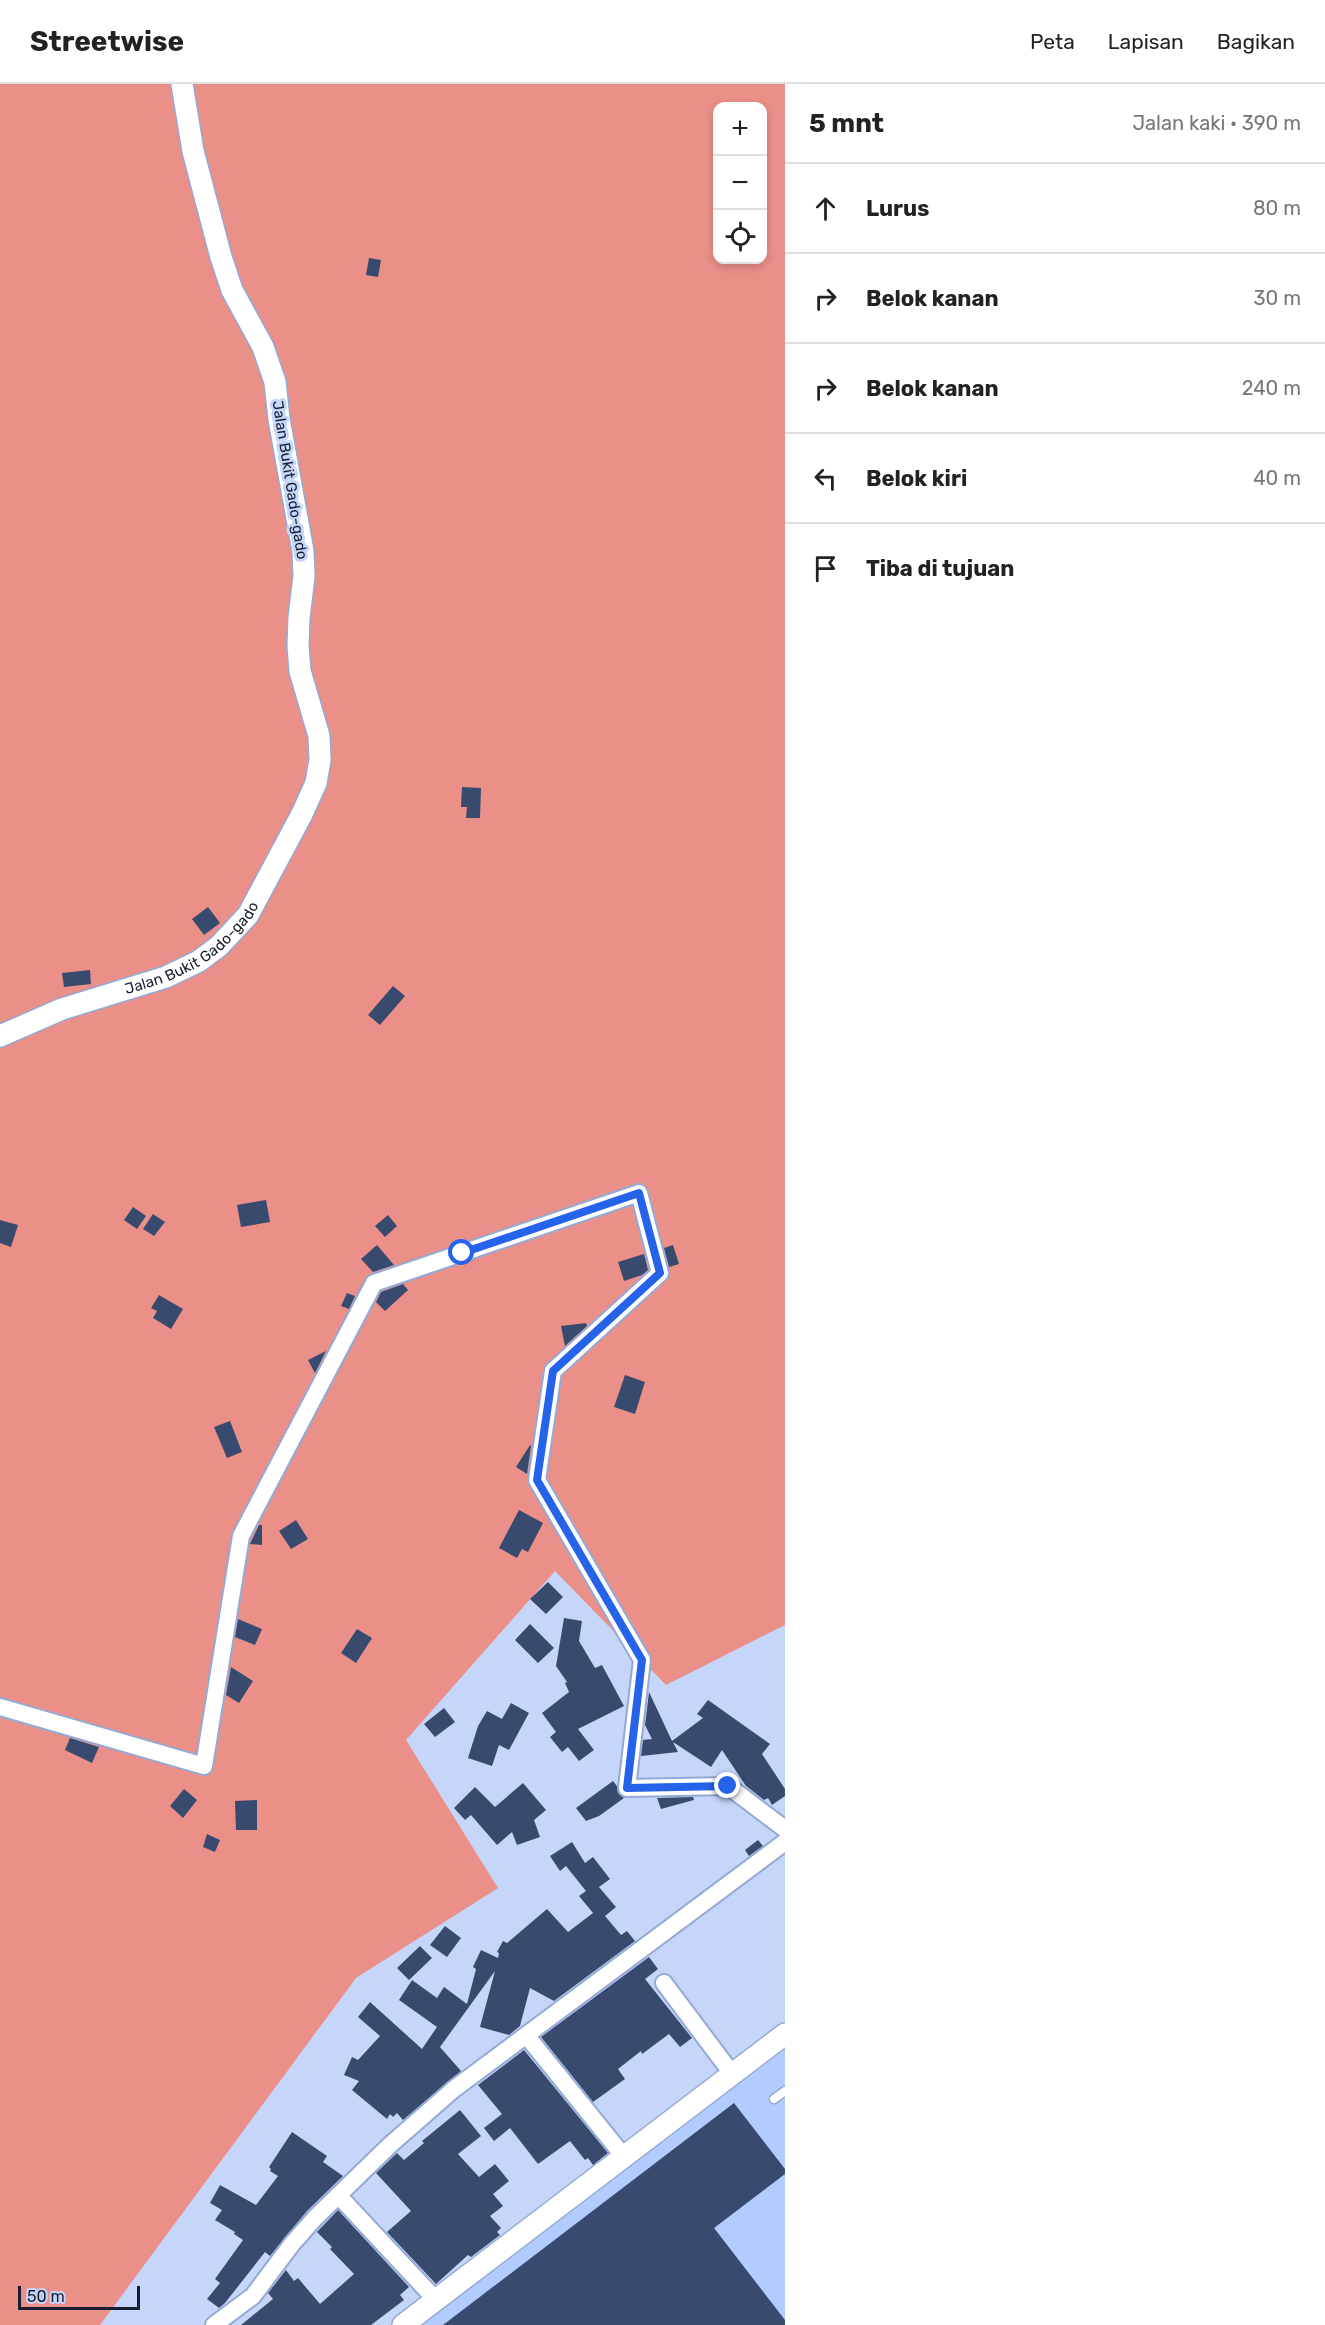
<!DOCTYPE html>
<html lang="id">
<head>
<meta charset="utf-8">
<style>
  body { margin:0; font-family:Rubik,sans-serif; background:#f2f2f2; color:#222 }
  .controls { position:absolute; right:18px; top:18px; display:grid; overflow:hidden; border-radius:12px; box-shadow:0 3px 9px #0003 }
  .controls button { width:54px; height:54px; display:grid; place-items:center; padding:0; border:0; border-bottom:2px solid #e0e0e0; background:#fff; color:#222; font:30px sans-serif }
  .scale { position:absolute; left:18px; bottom:15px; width:122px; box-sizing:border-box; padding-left:6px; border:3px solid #171f2f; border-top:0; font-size:16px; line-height:21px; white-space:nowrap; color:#171f2f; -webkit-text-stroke:4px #c5d6fa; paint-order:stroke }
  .stop { position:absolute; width:18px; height:18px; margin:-14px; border:4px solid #2563eb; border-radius:50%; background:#fff }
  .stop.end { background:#2563eb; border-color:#fff; box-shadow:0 2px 6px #0008 }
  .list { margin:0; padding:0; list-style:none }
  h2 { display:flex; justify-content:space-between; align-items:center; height:78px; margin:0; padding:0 24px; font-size:26px }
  h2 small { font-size:20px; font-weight:400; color:#767676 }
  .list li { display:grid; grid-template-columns:39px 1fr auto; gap:18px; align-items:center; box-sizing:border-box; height:90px; padding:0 24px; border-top:2px solid #e0e0e0 }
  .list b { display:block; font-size:22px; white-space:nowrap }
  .list em { font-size:20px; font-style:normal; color:#767676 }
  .icon { flex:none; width:33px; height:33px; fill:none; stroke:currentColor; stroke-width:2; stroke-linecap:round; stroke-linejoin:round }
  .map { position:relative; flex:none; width:785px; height:2241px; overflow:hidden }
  header { display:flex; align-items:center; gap:36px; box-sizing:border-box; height:84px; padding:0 30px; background:#fff; border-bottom:2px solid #e0e0e0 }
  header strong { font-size:28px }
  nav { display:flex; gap:33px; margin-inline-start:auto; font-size:21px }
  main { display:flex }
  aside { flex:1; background:#fff }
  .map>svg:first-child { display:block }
  .built { fill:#b3ccff }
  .green { fill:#eb8f89; fill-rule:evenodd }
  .building { fill:#394a6f }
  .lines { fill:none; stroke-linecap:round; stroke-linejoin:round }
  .service-casing { stroke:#94a9d3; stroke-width:11 }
  .minor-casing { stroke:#94a9d3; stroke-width:20 }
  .tertiary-casing { stroke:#94a9d3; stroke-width:24 }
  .service { stroke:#fff; stroke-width:8 }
  .minor { stroke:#fff; stroke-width:16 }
  .tertiary { stroke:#fff; stroke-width:21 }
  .route { stroke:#2563eb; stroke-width:8 }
  .labels { text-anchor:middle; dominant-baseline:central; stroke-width:6; stroke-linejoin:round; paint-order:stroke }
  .street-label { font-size:15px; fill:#171f2f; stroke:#c5d6fa }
</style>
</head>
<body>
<header>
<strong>Streetwise</strong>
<nav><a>Peta</a><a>Lapisan</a><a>Bagikan</a></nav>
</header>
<main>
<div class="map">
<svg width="785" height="2241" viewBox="0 0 785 2241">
  <rect width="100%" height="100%" fill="#c5d6fa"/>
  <path class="built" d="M785 1947V2241H405Z"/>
  <path class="green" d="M0 0H785V1541L666 1601 555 1487 406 1656 498 1804 356 1894 100 2241H0ZM718 22H762V176H718Z"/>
  <path class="building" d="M369 174 381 176 378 193 366 191Z
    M462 703 481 704 480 734H466L467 723H461Z
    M208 823 220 839 204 851 192 835Z
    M90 886 91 900 64 903 62 889Z
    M393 902 405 912 380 941 368 931Z
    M266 1116 270 1138 241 1143 237 1121Z
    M133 1123 146 1132 137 1145 124 1136Z
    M153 1130 165 1138 154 1152 143 1145Z
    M388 1131 397 1142 385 1153 375 1142Z
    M0 1136 18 1141 11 1163 0 1159Z
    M377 1161 394 1181 373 1188 361 1175Z
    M673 1161 679 1180 669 1183 664 1164Z
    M644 1170 648 1186 642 1191 624 1197 618 1178Z
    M403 1200 408 1206 385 1227 376 1218 381 1208Z
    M347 1209 355 1212 349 1225 341 1222Z
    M159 1211 183 1225 171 1245 153 1234 157 1227 151 1224Z
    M586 1239 587 1242 565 1262 561 1242Z
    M326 1267 315 1289 308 1276Z
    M625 1291 645 1298 635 1330 614 1323Z
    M230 1337 242 1368 227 1374 214 1343Z
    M530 1361 531 1362 527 1390 516 1383Z
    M519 1426 543 1439 528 1468 522 1465 517 1474 499 1464Z
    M296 1436 308 1455 291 1465 279 1447Z
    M259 1441H262V1461L250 1460Z
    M548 1498 563 1513 546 1530 530 1515Z
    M564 1534 582 1537 579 1557 595 1584 602 1581 624 1622 578 1645 594 1666 579 1677 568 1663 562 1668 550 1653 556 1648 542 1629 569 1608 565 1599 567 1598 556 1582Z
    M238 1535 262 1545 255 1561 235 1553Z
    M530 1540 554 1564 538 1579 515 1556Z
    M357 1545 372 1554 356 1579 341 1569Z
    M231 1583 253 1597 239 1619 226 1611Z
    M649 1608 672 1657 703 1634 697 1630 708 1616 770 1660 762 1670 785 1705V1712L772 1721 768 1714 764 1716 746 1702 722 1666 711 1683 673 1658 678 1668 641 1672 643 1656 652 1655 645 1641Z
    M511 1619 529 1629 509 1666 499 1661 492 1682 468 1674 478 1642 487 1627 502 1635Z
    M444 1624 455 1638 435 1653 424 1640Z
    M70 1654 99 1663 92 1679 65 1666Z
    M613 1697 617 1702 618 1709 624 1714 599 1732 586 1737 576 1724Z
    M523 1699 546 1726 534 1736 540 1753 517 1761 512 1748 497 1761 471 1731 465 1736 454 1724 475 1703 495 1723Z
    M184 1705 197 1716 183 1734 170 1722Z
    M693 1713 694 1716 661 1725 657 1714Z
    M257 1716V1746H236L235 1717Z
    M207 1750 220 1756 215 1768 203 1763Z
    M758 1756 763 1762 749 1772 745 1766Z
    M572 1758 585 1779 593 1773 610 1795 599 1803 616 1823 605 1832 621 1851 627 1847 635 1857 554 1917 530 1904 520 1942 509 1951 480 1943 495 1887 440 1963 461 1987 403 2036 397 2029 393 2033 390 2030 387 2035 352 2006 359 1997 344 1991 352 1973 358 1976 380 1952 358 1933 370 1918 422 1965 437 1943 399 1916 412 1896 437 1914 444 1903 467 1920 476 1885 473 1883 481 1866 498 1874 499 1869 497 1868 503 1857 507 1859 547 1825 568 1848 593 1829 579 1812 586 1807 566 1782 560 1787 550 1772Z
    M445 1842 461 1854 447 1873 430 1861Z
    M420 1862 432 1874 409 1896 397 1884Z
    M649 1873 658 1885 645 1895 692 1954 680 1963 669 1950 642 1970 641 1967 618 1985 625 1995 593 2018 541 1953Z
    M524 1966 608 2069 593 2081 588 2074 585 2076 570 2057 538 2080 510 2044 494 2057 484 2044 502 2030 478 2001Z
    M734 2019 785 2085V2090L714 2144 785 2236V2241H443Z
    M460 2026 481 2052 458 2070 479 2093 495 2080 509 2097 493 2110 503 2122 490 2132 501 2144 497 2148 500 2151 471 2173 468 2171 436 2200 387 2148 411 2127 376 2089 397 2069 404 2076 424 2059 422 2057Z
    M292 2048 327 2072 323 2078 343 2092 307 2127 270 2172 265 2168 225 2219 219 2224 207 2215 220 2199 215 2195 243 2156 234 2150 235 2148 215 2136 222 2126 210 2119 220 2101 256 2121 278 2092 270 2087 271 2085 269 2083Z
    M338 2126 409 2203 400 2211 404 2216 371 2241H241L273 2215 268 2209 286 2186 294 2197 298 2194 320 2220 354 2190 330 2165 332 2163 317 2148Z"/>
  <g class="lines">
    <defs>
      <path id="service" d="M774 2015 785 2007"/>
      <path id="minor" d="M0 1623 204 1682 241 1452 374 1199 639 1109 660 1189 553 1287 537 1396 642 1576 627 1704 728 1702 785 1745
        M664 1899 733 1991
        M526 1951 625 2074
        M338 2111 436 2216
        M214 2241 253 2212 292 2160 315 2134 390 2061 454 2005 785 1758"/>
      <g id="tertiary">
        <path id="s1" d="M0 952 62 925 166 893 199 877 219 862 248 831 302 730 316 699 320 676 319 652 300 587 298 562 299 534 304 492 303 467 279 335 275 298 263 263 232 206 221 173 193 67 182 0"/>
        <path d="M403 2241 785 1950"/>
      </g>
    </defs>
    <use href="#service" class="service-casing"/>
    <use href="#minor" class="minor-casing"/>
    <use href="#tertiary" class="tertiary-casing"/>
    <use href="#service" class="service"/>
    <use href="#minor" class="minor"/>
    <use href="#tertiary" class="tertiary"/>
  </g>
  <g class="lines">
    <path class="route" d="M462 1169 639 1109 660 1189 553 1287 537 1396 642 1576 627 1704 728 1702"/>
  </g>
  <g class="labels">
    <g class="street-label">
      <text transform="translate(290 396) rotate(81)">Jalan Bukit Gado-gado</text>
      <text stroke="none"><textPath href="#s1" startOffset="214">Jalan Bukit Gado-gado</textPath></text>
    </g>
  </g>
</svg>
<div class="controls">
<button>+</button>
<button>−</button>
<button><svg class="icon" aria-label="locate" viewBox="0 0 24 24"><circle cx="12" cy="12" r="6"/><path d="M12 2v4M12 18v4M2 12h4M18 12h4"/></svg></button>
</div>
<div class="scale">50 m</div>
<div class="stop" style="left:462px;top:1169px"></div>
<div class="stop end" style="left:728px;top:1702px"></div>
</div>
<aside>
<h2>5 mnt<small>Jalan kaki · 390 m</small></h2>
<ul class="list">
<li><svg class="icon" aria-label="ahead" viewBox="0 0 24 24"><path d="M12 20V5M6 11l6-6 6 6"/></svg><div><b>Lurus</b></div><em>80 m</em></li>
<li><svg class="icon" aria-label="right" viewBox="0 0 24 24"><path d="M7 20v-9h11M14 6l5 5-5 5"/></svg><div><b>Belok kanan</b></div><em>30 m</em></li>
<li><svg class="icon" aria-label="right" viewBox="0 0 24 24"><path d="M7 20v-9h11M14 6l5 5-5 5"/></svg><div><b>Belok kanan</b></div><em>240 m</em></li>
<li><svg class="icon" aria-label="left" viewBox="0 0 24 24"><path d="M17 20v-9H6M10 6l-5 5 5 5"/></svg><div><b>Belok kiri</b></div><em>40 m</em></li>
<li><svg class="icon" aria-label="arrive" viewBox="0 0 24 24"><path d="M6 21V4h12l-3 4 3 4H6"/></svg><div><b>Tiba di tujuan</b></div></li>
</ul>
</aside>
</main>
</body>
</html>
